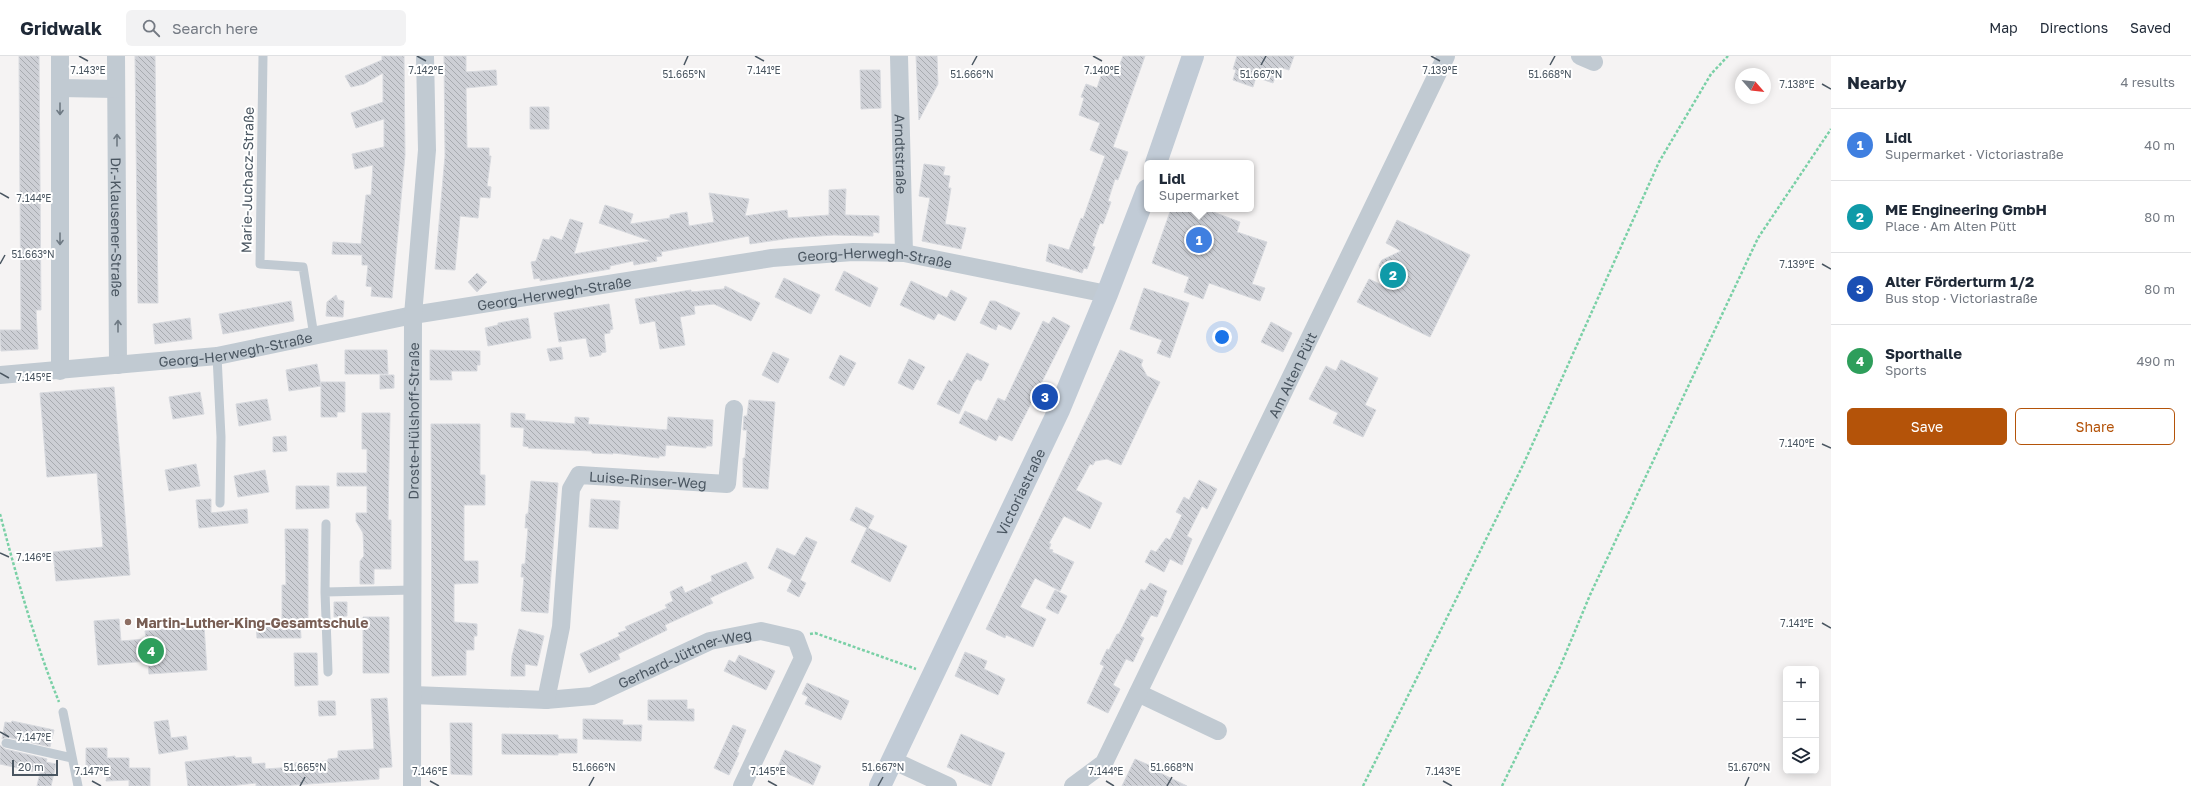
<!DOCTYPE html>
<html lang="en">
<head>
<meta charset="utf-8">
<style>
  body { margin:0; font-family:"Golos Text",sans-serif; background:#f2f2f3; color:#1f2937 }
  .controls { position:absolute; right:12px; bottom:12px; display:grid; overflow:hidden; border-radius:6px; box-shadow:0 2px 10px #0003 }
  .controls button { width:36px; height:36px; display:grid; place-items:center; padding:0; border:0; border-bottom:1px solid #e0e1e3; background:#fff; color:#1f2937; font:20px sans-serif }
  .compass { position:absolute; left:1735px; top:12px; width:36px; height:36px; border-radius:50%; background:#fff; box-shadow:0 2px 10px #0003; rotate:118deg }
  .scale { position:absolute; left:12px; bottom:10px; width:46px; box-sizing:border-box; padding-left:4px; border:2px solid #4a5661; border-top:0; font-size:11px; line-height:14px; white-space:nowrap; color:#4a5661; -webkit-text-stroke:3px #fff; paint-order:stroke }
  .you { position:absolute; left:1222px; top:281px; width:14px; height:14px; margin:-10px; border:3px solid #fff; border-radius:50%; background:#1a73e8; box-shadow:0 0 0 6px #1a73e833 }
  .badge { display:grid; place-items:center; width:26px; height:26px; border-radius:50%; background:#b45309; color:#fff; font-size:13px; font-weight:700 }
  .pin { position:absolute; translate:-50% -50%; border:2px solid #fff; box-shadow:0 1px 4px #0006 }
  .popup { position:absolute; left:1144px; top:104px; width:110px; height:52px; box-sizing:border-box; display:grid; place-content:center; border-radius:6px; background:#fff; filter:drop-shadow(0 1px 3px #0005); font-size:13px; white-space:nowrap; color:#747a83 }
  .popup b { font-size:15px; color:#1f2937 }
  .popup::after { content:''; position:absolute; left:50%; top:100%; margin-left:-8px; border:8px solid transparent; border-top-color:#fff }
  .list { margin:0; padding:0; list-style:none }
  h2 { display:flex; justify-content:space-between; align-items:center; height:52px; margin:0; padding:0 16px; font-size:17px }
  h2 small { font-size:13px; font-weight:400; color:#747a83 }
  .list li { display:grid; grid-template-columns:26px 1fr auto; gap:12px; align-items:center; box-sizing:border-box; height:72px; padding:0 16px; border-top:1px solid #e0e1e3 }
  .list b { display:block; font-size:15px; white-space:nowrap }
  .list p { margin:0; font-size:13px; white-space:nowrap; color:#747a83 }
  .list em { font-size:13px; font-style:normal; color:#747a83 }
  .actions { display:flex; gap:8px; padding:12px 16px }
  .actions a { flex:1; padding:9px 0; border:1px solid #b45309; border-radius:6px; text-align:center; font-size:14px; color:#b45309 }
  .actions .main { background:#b45309; color:#fff }
  .icon { flex:none; width:22px; height:22px; fill:none; stroke:currentColor; stroke-width:2; stroke-linecap:round; stroke-linejoin:round }
  .map { position:relative; flex:none; width:1831px; height:730px; overflow:hidden }
  header { display:flex; align-items:center; gap:24px; box-sizing:border-box; height:56px; padding:0 20px; background:#fff; border-bottom:1px solid #e0e1e3 }
  header strong { font-size:19px }
  nav { display:flex; gap:22px; margin-inline-start:auto; font-size:14px }
  .search { width:280px; height:36px; background:#f2f2f3; display:flex; align-items:center; gap:10px; box-sizing:border-box; padding:0 14px; border-radius:6px; color:#747a83; font-size:15px }
  main { display:flex }
  aside { flex:1; background:#fff }
  .map>svg:first-child { display:block }
  .building { fill:url(#building-back-hatch); stroke:#d7d9de }
  .lines { fill:none; stroke-linecap:round; stroke-linejoin:round }
  .path { stroke:#7ad0a6; stroke-width:2.5; stroke-dasharray:3 2; stroke-linecap:butt }
  .lane { stroke:#c1cad2; stroke-width:9 }
  .street { stroke:#c1cad2; stroke-width:18 }
  .secondary { stroke:#c1cbd6; stroke-width:22 }
  .oneway { stroke:#6e7983 }
  .ticks { fill:none; stroke:#4a5661; stroke-width:1.5 }
  .education-dot { fill:#8d6e63; stroke:#fff; stroke-width:1.5 }
  .labels { text-anchor:middle; dominant-baseline:central; stroke-width:4; stroke-linejoin:round; paint-order:stroke }
  .street-label { font-size:14px; fill:#4a5661; stroke:#fff }
  .education-label { font-size:14px; font-weight:bold; fill:#785e54; stroke:#fff; text-anchor:start }
  .ticks-label { font-size:10px; text-anchor:middle; fill:#4a5661; stroke:#fff; stroke-width:4; stroke-linejoin:round; paint-order:stroke }
</style>
</head>
<body>
<header>
<strong>Gridwalk</strong>
<div class="search"><svg class="icon" aria-label="search" viewBox="0 0 24 24"><circle cx="10" cy="10" r="6"/><path d="M15 15l6 6"/></svg>Search here</div>
<nav><a>Map</a><a>Directions</a><a>Saved</a></nav>
</header>
<main>
<div class="map">
<svg width="1831" height="730" viewBox="0 0 1831 730">
  <defs>
    <pattern id="building-back-hatch" width="6" height="6" patternUnits="userSpaceOnUse"><rect width="6" height="6" fill="#cdcfd5"/><path d="M-1 5l2 2M0 0l6 6M5-1l2 2" fill="none" stroke="#a8abb0"/></pattern>
  </defs>
  <rect width="100%" height="100%" fill="#f5f3f3"/>
  <path class="building" d="M19 0H39L41 254H36L38 293 1 295 0 274H21Z
    M135 0H155L158 247H138Z
    M382 0H404L405 99 392 242 371 240 372 231 366 230 368 209H362V199L332 198 333 186 361 188 366 139H371L373 109 355 113 352 98 384 91V63L356 72 351 57 383 46V17L364 28 351 31 345 20 382 4Z
    M444 0H466V16L496 14 497 29 466 32 467 92H489V100H491L487 130 491 131 490 142 480 141 478 162 460 160 455 214 435 213 445 100Z
    M916 0H937L938 28 919 64Z
    M1123 0H1145L1113 91 1128 96 1118 124 1115 123 1108 145 1111 146 1103 168 1100 167 1092 190 1095 191 1087 213 1084 212 1082 217 1046 205 1049 188 1069 194 1081 162 1083 163 1105 100 1090 94 1100 67 1079 59 1084 42 1081 41 1086 28 1097 32 1103 14 1116 19Z
    M1237 0H1294L1289 14 1279 11 1273 27 1256 21 1253 31 1233 24 1236 14 1233 13Z
    M860 14H880L881 52 861 53Z
    M530 51H549V73H530Z
    M924 108 945 111 943 119 950 120 948 132H951L945 168 966 172 961 193 922 185 930 142 919 140Z
    M846 133 845 159 879 160V177L873 176V180L834 179 791 182 750 188 749 180 661 196 662 200 656 201 657 205 634 209 633 205 610 210V213L540 225V222L534 223 531 206 536 205 543 183 549 184 551 180 562 184 570 163 583 167 574 198 651 185 599 167 605 149 633 158 630 168 670 162V159L687 156 689 170 714 166 709 137 749 143 745 160 787 154 788 162 829 159V134Z
    M1171 153H1205L1240 166 1237 176 1267 186 1252 228 1265 232 1260 245 1209 227 1203 243 1184 236 1189 221 1152 207Z
    M1397 164 1470 199 1430 281 1357 246 1369 223 1384 230 1379 209 1382 204 1401 195 1386 187Z
    M844 215 878 232 870 251 835 234Z
    M477 217 487 226 477 236 468 226Z
    M784 222 820 239 811 258 775 241Z
    M911 225 947 242 951 234 967 242 955 265 938 257 934 264 900 249Z
    M725 230 760 247 751 265 714 248 694 250 695 258 680 261 685 289 660 293 655 265 640 268 635 243 691 234V236L724 233Z
    M1144 232 1189 247 1170 302 1157 297 1162 284 1130 273Z
    M336 239 338 244 344 245 343 261 326 260 327 246Z
    M291 245 294 265 223 278 219 258Z
    M990 245H995L1020 257 1011 274 998 268 996 274 980 267Z
    M609 248 613 273 610 274V277L604 278 606 296 601 297V299L590 301 586 282 559 286 554 257Z
    M1053 261 1070 270 1012 385 999 379 996 385 959 367 965 355 987 365 998 342 1005 345 1043 265 1049 268Z
    M190 262 192 283 155 288 153 268Z
    M528 262 531 282 488 290 485 272 498 269V267Z
    M1271 266 1292 277 1283 296 1261 286Z
    M561 291 563 303 550 305 547 293Z
    M345 294H387L388 318H345Z
    M430 294 480 295V309H477V315H451L452 324H430Z
    M1120 294 1143 304 1141 309 1147 320 1160 326 1121 409 1107 403 1095 405 1093 409 1090 408 1076 434 1102 447 1090 473 1064 460 1049 487 1051 488 1049 493 1053 494 1052 496 1074 506 1060 535 1035 522 1020 551 1046 563 1033 591 1006 579 1005 582 986 573Z
    M773 296 789 303 778 327 762 319Z
    M967 297 989 308 981 325 977 323 973 328 959 358 937 348 949 324 952 326Z
    M840 299 856 307 844 330 829 322Z
    M909 303 925 311 913 334 898 327Z
    M1341 304 1378 322 1365 349 1376 354 1363 381 1333 367 1338 357 1309 343 1326 310 1336 315Z
    M317 308 321 330 289 335 286 314Z
    M380 319H394V332L380 333Z
    M321 326H345V356H337V361H321Z
    M114 331 130 519 56 525 53 496 103 491 97 417 47 421 40 337Z
    M200 336 204 358 173 363 169 341Z
    M267 343 271 364 239 370 236 348Z
    M749 344 775 346 768 433 743 431V402H745L747 374H743L744 360H747Z
    M362 357H390L388 464H391V513H374V528H360V505L364 500 363 477 356 465V457H367V430H337V417H367V393H362Z
    M511 357 525 358V364L575 368V361L589 362 588 368 667 374 668 361 713 364 712 390H706V392L666 389 665 400H659V402L613 397V398L592 397V395L528 392 529 391 523 390 524 372 511 371Z
    M431 368H480V419H485V449H464V505H478V527L454 528V566L477 568V580H474V594H466V619L432 620Z
    M286 380 287 395 273 396V381Z
    M196 408 200 430 169 435 165 414Z
    M265 414 269 436 238 441 234 420Z
    M1199 424 1217 433 1207 453 1202 450 1187 480 1192 483 1182 509 1170 503 1164 516 1145 506 1151 494 1156 496 1166 482 1170 484 1182 459 1176 456 1184 441 1189 444Z
    M531 425 558 427 548 557 521 555 524 521H521L522 508H525L528 472H525L526 458H528Z
    M296 430H329V452L296 453Z
    M211 443V457L247 453 248 467 199 472 196 444Z
    M591 443 620 445 618 473 589 471Z
    M856 451 874 460 868 472 907 490 890 526 851 506 867 472 850 464Z
    M285 473H308V566H300L301 582H257L256 566 282 565V529H286Z
    M806 481 817 486 800 524 806 527 799 541 787 535 792 524 768 512 777 492 795 500Z
    M746 506 754 522 710 542 713 547 665 569 667 574 618 598 620 603 589 617 580 598 620 580 618 577 627 574 625 571 667 552 665 549 673 545 670 536 682 530 685 537 712 525 711 520Z
    M1150 527 1167 535 1163 544 1164 545 1157 561 1151 559 1140 580 1144 582 1133 606 1126 603 1113 629 1120 633 1108 657 1087 647 1104 610 1100 608 1107 593 1109 594 1117 578H1119L1141 533 1145 535Z
    M1055 534 1067 540 1058 558 1046 552Z
    M334 546H347V560L334 561Z
    M363 561H389V617H363Z
    M119 563 121 585 146 583 145 575 204 570 207 614 149 618 148 605 98 609 94 565Z
    M519 573 544 580 537 610 525 608V620H511L512 600Z
    M965 596 987 605 984 613 1005 623 998 639 955 620Z
    M294 597H317L318 629 295 630Z
    M739 599 775 615 766 634 724 615 729 604 735 607Z
    M807 627 849 645 841 664 805 648 808 641 802 638Z
    M387 642 392 711 379 712V723L280 730H256V727L229 730H188L185 706 235 700V702L251 701 252 708 265 707V713L294 711 293 707 328 705V703L338 702V695L374 693 371 643Z
    M648 644H687V653H694V665L648 664Z
    M318 645H335L336 659 319 660Z
    M583 663 623 664 622 669H642L641 685 583 683Z
    M168 664 171 682 186 680 188 693 159 698 154 666Z
    M12 665 54 674 50 691 7 681 2 683 5 666 11 667Z
    M450 667H472V719L451 718Z
    M733 669 746 674 737 696 739 697 729 719 714 712Z
    M502 678 558 679V683H577V697H558V699L502 698Z
    M961 678 1005 697 991 730 947 711Z
    M0 689 5 693 47 703 46 706 56 708 51 730H37L40 717 0 708Z
    M86 692H107V702H129V712H150V730H129V724L106 725 108 714 86 715Z
    M785 694 821 710 813 729 777 713Z
    M1135 703 1151 710 1150 712 1187 730H1122Z"/>
  <g class="lines">
    <path class="path" d="M0 458C17 522 34 584 59 646
      M810 578 815 577 916 613
      M1363 730 1524 407 1659 106 1711 18 1728 0
      M1502 730 1560 611 1590 539 1758 182 1831 73"/>
    <path class="lane" d="M263 0 260 208 303 211 314 280
      M217 300 221 381 220 447
      M326 468 325 536 328 616
      M325 536 413 534
      M63 656 78 730
      M6 687 72 702"/>
    <g class="street">
      <path d="M60 0V315"/>
      <path id="s1" d="M116 0 118 309"/>
      <path id="s2" d="M899 0 904 197"/>
      <path d="M1580 0 1594 6"/>
      <path d="M60 32 116 33"/>
      <path id="s3" d="M0 319 217 300 413 259 772 202 853 196 904 197 1107 238"/>
      <path d="M1138 637 1218 675"/>
      <path id="s4" d="M413 639 546 644 592 640 710 585 761 575 796 583 803 602 742 730"/>
      <path id="s5" d="M546 644 561 571 571 433 579 419 727 428 734 353"/>
      <path d="M892 704 948 730"/>
      <path id="s6" d="M412 730 413 259 427 94 425 0"/>
      <path id="s7" d="M1073 730 1104 707 1446 0"/>
    </g>
    <g class="secondary">
      <path d="M1156 107 1193 0"/>
      <path id="s8" d="M880 730 1059 354 1107 238 1147 134"/>
    </g>
  </g>
  <defs><path id="oneway-shaft" d="M-6 0H5M1.5-3L5.5 0L1.5 3" fill="none" stroke-width="1.6" stroke-linecap="round" stroke-linejoin="round"/></defs>
  <g class="oneway">
    <use href="#oneway-shaft" transform="translate(60 53) rotate(90)"/>
    <use href="#oneway-shaft" transform="translate(117 84) rotate(-90)"/>
    <use href="#oneway-shaft" transform="translate(60 183) rotate(90)"/>
    <use href="#oneway-shaft" transform="translate(118 270) rotate(-90)"/>
  </g>
  <path class="ticks" d="M79 0 88 5M417 0 426 5M755 0 764 5M1093 0 1102 5M1431 0 1440 5M684 9 688 0M972 9 977 0M1261 9 1266 0M1550 9 1555 0M1822 28 1831 33M0 137 9 142M0 208 5 199M1822 208 1831 213M0 317 9 322M1822 388 1831 392M0 497 9 501M1822 567 1831 572M0 676 9 681M92 725 101 730M430 725 439 730M768 725 777 730M1106 725 1114 730M1443 725 1452 730M300 730 305 721M589 730 594 721M878 730 883 721M1167 730 1172 721M1745 730 1749 721"/>
  <circle class="education-dot" cx="128" cy="566" r="4"/>
  <g class="labels">
    <g class="street-label">
      <text stroke="none"><textPath href="#s2" startOffset="98">Arndtstraße</textPath></text>
      <text transform="translate(247 124) rotate(-89)">Marie-Juchacz-Straße</text>
      <text stroke="none"><textPath href="#s1" startOffset="171">Dr.-Klausener-Straße</textPath></text>
      <text stroke="none"><textPath href="#s3" startOffset="885">Georg-Herwegh-Straße</textPath></text>
      <text stroke="none"><textPath href="#s3" startOffset="561">Georg-Herwegh-Straße</textPath></text>
      <text stroke="none"><textPath href="#s3" startOffset="237">Georg-Herwegh-Straße</textPath></text>
      <text stroke="none"><textPath href="#s7" startOffset="470">Am Alten Pütt</textPath></text>
      <text stroke="none"><textPath href="#s6" startOffset="365">Droste-Hülshoff-Straße</textPath></text>
      <text stroke="none"><textPath href="#s5" startOffset="298">Luise-Rinser-Weg</textPath></text>
      <text stroke="none"><textPath href="#s8" startOffset="326">Victoriastraße</textPath></text>
      <text stroke="none"><textPath href="#s4" startOffset="280">Gerhard-Jüttner-Weg</textPath></text>
    </g>
    <g class="education-label">
      <text x="136" y="566">Martin-Luther-King-Gesamtschule</text>
    </g>
  </g>
  <g class="ticks-label">
    <text x="88" y="18">7.143°E</text>
    <text x="426" y="18">7.142°E</text>
    <text x="764" y="18">7.141°E</text>
    <text x="1102" y="18">7.140°E</text>
    <text x="1440" y="18">7.139°E</text>
    <text x="684" y="22">51.665°N</text>
    <text x="972" y="22">51.666°N</text>
    <text x="1261" y="22">51.667°N</text>
    <text x="1550" y="22">51.668°N</text>
    <text x="1797" y="32">7.138°E</text>
    <text x="34" y="146">7.144°E</text>
    <text x="33" y="202">51.663°N</text>
    <text x="1797" y="212">7.139°E</text>
    <text x="34" y="325">7.145°E</text>
    <text x="1797" y="391">7.140°E</text>
    <text x="34" y="505">7.146°E</text>
    <text x="1797" y="571">7.141°E</text>
    <text x="34" y="685">7.147°E</text>
    <text x="305" y="715">51.665°N</text>
    <text x="594" y="715">51.666°N</text>
    <text x="883" y="715">51.667°N</text>
    <text x="1172" y="715">51.668°N</text>
    <text x="1749" y="715">51.670°N</text>
    <text x="92" y="719">7.147°E</text>
    <text x="430" y="719">7.146°E</text>
    <text x="768" y="719">7.145°E</text>
    <text x="1106" y="719">7.144°E</text>
    <text x="1443" y="719">7.143°E</text>
  </g>
</svg>
<div class="controls">
<button>+</button>
<button>−</button>
<button><svg class="icon" aria-label="layers" viewBox="0 0 24 24"><path d="M12 4l9 5-9 5-9-5zM3 14l9 5 9-5"/></svg></button>
</div>
<svg class="compass" viewBox="-18 -18 36 36"><path d="M0-13l5 13h-10z" fill="#e53935"/><path d="M0 13l5-13h-10z" fill="#747a83"/></svg>
<div class="scale">20 m</div>
<div class="you"></div>
<div class="pin badge" style="left:1199px;top:184px;background:#3f7fe0">1</div>
<div class="popup"><b>Lidl</b>Supermarket</div>
<div class="pin badge" style="left:1393px;top:219px;background:#0f9aa8">2</div>
<div class="pin badge" style="left:1045px;top:341px;background:#1a4fb4">3</div>
<div class="pin badge" style="left:151px;top:595px;background:#2e9e5b">4</div>
</div>
<aside>
<h2>Nearby<small>4 results</small></h2>
<ul class="list">
<li><span class="badge" style="background:#3f7fe0">1</span><div><b>Lidl</b><p>Supermarket · Victoriastraße</p></div><em>40 m</em></li>
<li><span class="badge" style="background:#0f9aa8">2</span><div><b>ME Engineering GmbH</b><p>Place · Am Alten Pütt</p></div><em>80 m</em></li>
<li><span class="badge" style="background:#1a4fb4">3</span><div><b>Alter Förderturm 1/2</b><p>Bus stop · Victoriastraße</p></div><em>80 m</em></li>
<li><span class="badge" style="background:#2e9e5b">4</span><div><b>Sporthalle</b><p>Sports</p></div><em>490 m</em></li>
</ul>
<div class="actions"><a class="main">Save</a><a>Share</a></div>
</aside>
</main>
</body>
</html>
